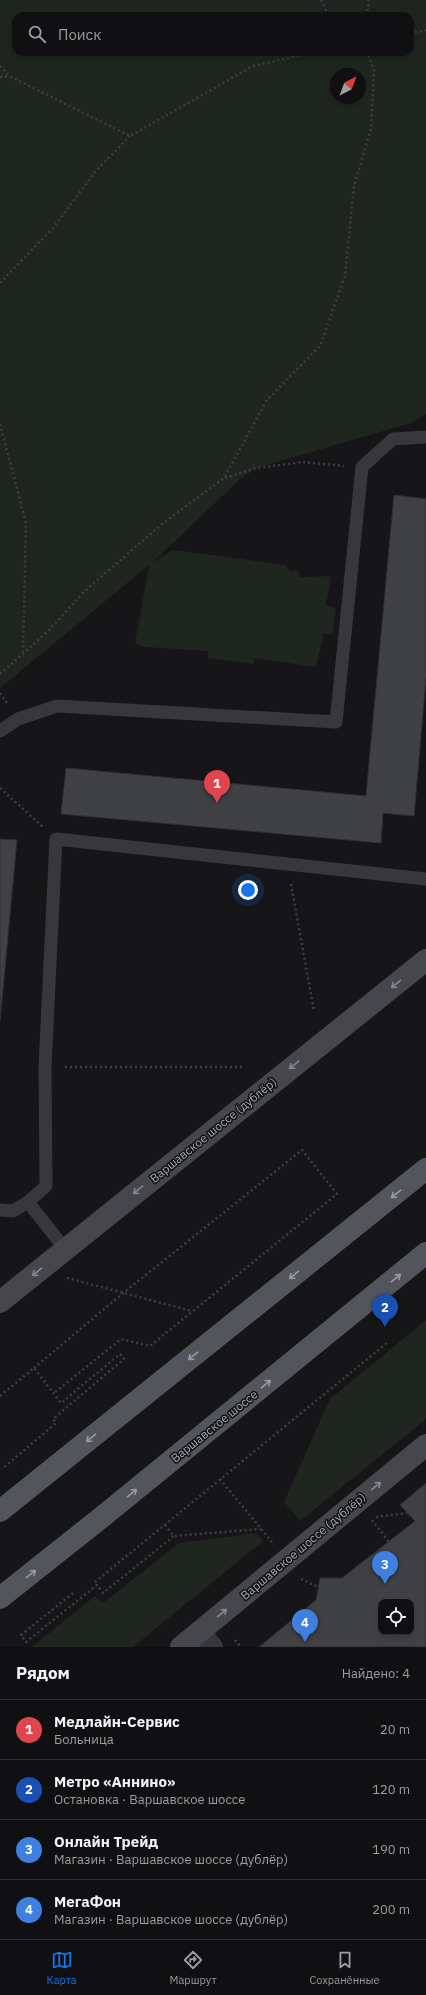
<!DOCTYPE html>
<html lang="ru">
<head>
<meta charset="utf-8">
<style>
  body { margin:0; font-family:"IBM Plex Sans",sans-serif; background:#1e1e20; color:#f1f3f6 }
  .controls { position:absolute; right:12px; bottom:12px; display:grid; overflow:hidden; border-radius:8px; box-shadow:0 2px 6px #0003 }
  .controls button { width:36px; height:36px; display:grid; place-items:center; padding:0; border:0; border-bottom:1px solid #303032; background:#101012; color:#f1f3f6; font:20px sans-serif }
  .compass { position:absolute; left:330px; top:68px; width:36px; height:36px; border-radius:50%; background:#101012; box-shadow:0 2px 6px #0003; rotate:41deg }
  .you { position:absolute; left:248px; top:890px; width:14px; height:14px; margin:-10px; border:3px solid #fff; border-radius:50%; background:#1a73e8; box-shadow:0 0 0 6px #1a73e833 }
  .badge { display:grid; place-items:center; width:26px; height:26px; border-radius:50%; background:#1a73e8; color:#fff; font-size:13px; font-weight:700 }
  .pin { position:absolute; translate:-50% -33px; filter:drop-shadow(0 1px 2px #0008) }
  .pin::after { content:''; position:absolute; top:21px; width:14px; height:12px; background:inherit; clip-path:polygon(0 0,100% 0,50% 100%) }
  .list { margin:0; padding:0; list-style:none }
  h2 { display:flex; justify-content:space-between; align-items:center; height:52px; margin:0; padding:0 16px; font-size:17px }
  h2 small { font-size:13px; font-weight:400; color:#9c9d9f }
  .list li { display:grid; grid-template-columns:26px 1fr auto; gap:12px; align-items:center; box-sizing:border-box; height:60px; padding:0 16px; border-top:1px solid #303032 }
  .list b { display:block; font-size:15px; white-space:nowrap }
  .list p { margin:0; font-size:13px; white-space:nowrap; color:#9c9d9f }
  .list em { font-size:13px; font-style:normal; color:#9c9d9f }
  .icon { flex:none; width:22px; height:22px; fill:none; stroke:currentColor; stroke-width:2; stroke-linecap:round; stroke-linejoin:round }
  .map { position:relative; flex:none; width:426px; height:1647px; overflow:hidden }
  .search { position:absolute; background:#101012; box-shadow:0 2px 6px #0003; left:12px; right:12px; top:12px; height:44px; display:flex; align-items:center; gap:10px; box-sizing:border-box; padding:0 14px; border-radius:12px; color:#9c9d9f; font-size:15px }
  .sheet { height:292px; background:#101012 }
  nav { display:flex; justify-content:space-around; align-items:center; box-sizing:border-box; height:56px; border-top:1px solid #303032; background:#101012; font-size:11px; color:#9c9d9f }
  nav a { display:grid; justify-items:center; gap:2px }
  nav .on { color:#1a73e8 }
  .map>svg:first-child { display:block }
  .green { fill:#1e261f; fill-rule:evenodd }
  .building { fill:#404145; stroke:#303034; fill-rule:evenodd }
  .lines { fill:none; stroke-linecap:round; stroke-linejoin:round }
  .path { stroke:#3d3f44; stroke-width:2.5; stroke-dasharray:2 3; stroke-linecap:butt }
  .service { stroke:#37383d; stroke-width:13 }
  .minor { stroke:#37383d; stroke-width:22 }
  .secondary { stroke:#45474d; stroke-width:22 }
  .primary { stroke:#53555c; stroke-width:22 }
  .oneway { stroke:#858993 }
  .oneway2 { stroke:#979ba6 }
  .labels { text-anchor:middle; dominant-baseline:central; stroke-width:3; stroke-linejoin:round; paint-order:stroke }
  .street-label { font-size:12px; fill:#a8adb8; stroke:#111113 }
</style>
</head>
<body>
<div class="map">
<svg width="426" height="1647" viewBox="0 0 426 1647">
  <rect width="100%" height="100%" fill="#161618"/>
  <path class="green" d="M0 0H426V414L411 423 256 468 238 481 152 563 173 550 285 565 291 572 298 570 300 577 331 576 326 605 336 609 332 635 324 633 316 667 255 658 254 664 208 658V651L145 647 135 643 149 565 0 688ZM16 16H410V52H16ZM336 74H360V98H336Z
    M426 1320V1419L300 1521 284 1502 330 1399Z
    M256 1533 263 1541 133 1647H32L95 1596 103 1603 179 1543Z"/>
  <path class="building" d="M394 495 426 499V678L414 816 383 813 381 843 61 814 66 768 366 796Z
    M0 839 17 840 0 1021Z
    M426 1483V1647H259L316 1600 320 1578H342L415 1521 400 1505ZM381 1602H411V1632H381Z"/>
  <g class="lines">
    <path class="path" d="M321 0 329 16
      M367 16 369 0
      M410 33 426 30
      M0 66 9 76 130 136 253 66 315 52
      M0 77 9 76
      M0 283 53 228 95 172 130 136
      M0 424 26 523 23 652
      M225 478 256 468 303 462 344 466
      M0 674 46 633 86 590 162 524 224 478 267 400 320 346 345 276 354 186 371 129 374 69 367 52
      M0 693 7 703
      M0 788 43 827
      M291 884 314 1011
      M65 1067H242
      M67 1278 192 1311
      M34 1368 122 1294 302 1150 337 1194 150 1346 121 1339 54 1393
      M0 1396 34 1368 61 1403 120 1354 124 1359 53 1419 56 1423 2 1469
      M220 1479 272 1542
      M376 1517 407 1513
      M372 1520 389 1542
      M165 1525 174 1536 261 1529
      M301 1579 318 1587
      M95 1582 388 1342
      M73 1593 21 1635 26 1642 97 1585 103 1593 174 1536
      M235 1640 241 1647"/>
    <path class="service" d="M0 731 18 719 57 706 336 722 362 467 393 439 426 437
      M0 1210 13 1211 28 1202
      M65 1249 28 1202 46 1186 45 1067 56 839 426 879"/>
    <path class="minor" d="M199 1632 212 1647"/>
    <path class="secondary" d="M0 1302 426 960
      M181 1647 426 1445"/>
    <path class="primary" d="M0 1511 426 1169
      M0 1598 97 1521 426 1253"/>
  </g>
  <defs><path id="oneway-shaft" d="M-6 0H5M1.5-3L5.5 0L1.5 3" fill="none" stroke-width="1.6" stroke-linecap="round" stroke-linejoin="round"/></defs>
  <g class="oneway">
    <use href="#oneway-shaft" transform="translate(396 984) rotate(141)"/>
    <use href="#oneway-shaft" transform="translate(294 1065) rotate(141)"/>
    <use href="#oneway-shaft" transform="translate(138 1190) rotate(141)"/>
    <use href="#oneway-shaft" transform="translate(37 1272) rotate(141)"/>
    <use href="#oneway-shaft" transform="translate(376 1486) rotate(-39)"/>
    <use href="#oneway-shaft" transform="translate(222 1613) rotate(-40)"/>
  </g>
  <g class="oneway2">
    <use href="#oneway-shaft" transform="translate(396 1194) rotate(141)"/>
    <use href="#oneway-shaft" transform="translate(294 1275) rotate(141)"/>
    <use href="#oneway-shaft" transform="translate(396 1278) rotate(-39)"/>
    <use href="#oneway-shaft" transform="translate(193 1356) rotate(141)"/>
    <use href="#oneway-shaft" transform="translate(266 1384) rotate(-39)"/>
    <use href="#oneway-shaft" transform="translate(91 1438) rotate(141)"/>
    <use href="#oneway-shaft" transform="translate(132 1493) rotate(-39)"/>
    <use href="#oneway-shaft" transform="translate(31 1574) rotate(-38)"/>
  </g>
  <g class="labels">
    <g class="street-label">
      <text transform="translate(213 1130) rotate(-39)">Варшавское шоссе (дублёр)</text>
      <text transform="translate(214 1426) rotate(-39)">Варшавское шоссе</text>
      <text transform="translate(303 1546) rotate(-40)">Варшавское шоссе (дублёр)</text>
    </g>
  </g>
</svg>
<div class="controls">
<button><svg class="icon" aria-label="locate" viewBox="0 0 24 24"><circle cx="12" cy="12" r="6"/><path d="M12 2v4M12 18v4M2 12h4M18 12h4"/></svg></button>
</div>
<svg class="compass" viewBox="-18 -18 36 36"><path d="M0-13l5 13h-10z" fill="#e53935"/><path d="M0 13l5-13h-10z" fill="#9c9d9f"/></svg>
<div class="you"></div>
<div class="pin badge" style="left:217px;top:803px;background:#e0444e">1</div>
<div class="pin badge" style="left:385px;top:1327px;background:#1a4fb4">2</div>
<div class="pin badge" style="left:385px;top:1584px;background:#3f7fe0">3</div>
<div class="pin badge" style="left:305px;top:1642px;background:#3f7fe0">4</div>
<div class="search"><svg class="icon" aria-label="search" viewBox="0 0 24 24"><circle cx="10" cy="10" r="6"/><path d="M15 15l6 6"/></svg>Поиск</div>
</div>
<section class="sheet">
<h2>Рядом<small>Найдено: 4</small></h2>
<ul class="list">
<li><span class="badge" style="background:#e0444e">1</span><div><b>Медлайн-Сервис</b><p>Больница</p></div><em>20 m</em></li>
<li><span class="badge" style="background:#1a4fb4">2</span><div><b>Метро «Аннино»</b><p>Остановка · Варшавское шоссе</p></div><em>120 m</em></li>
<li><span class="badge" style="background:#3f7fe0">3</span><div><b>Онлайн Трейд</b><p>Магазин · Варшавское шоссе (дублёр)</p></div><em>190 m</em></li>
<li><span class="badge" style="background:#3f7fe0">4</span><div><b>МегаФон</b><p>Магазин · Варшавское шоссе (дублёр)</p></div><em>200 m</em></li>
</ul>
</section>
<nav>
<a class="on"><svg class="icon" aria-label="map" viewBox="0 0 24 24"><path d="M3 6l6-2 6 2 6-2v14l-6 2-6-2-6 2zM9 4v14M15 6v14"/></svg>Карта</a>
<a><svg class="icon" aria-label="directions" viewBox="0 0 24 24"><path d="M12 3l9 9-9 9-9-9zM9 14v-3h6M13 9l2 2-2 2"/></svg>Маршрут</a>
<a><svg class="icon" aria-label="saved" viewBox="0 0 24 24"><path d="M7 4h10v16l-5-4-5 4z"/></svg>Сохранённые</a>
</nav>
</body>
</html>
